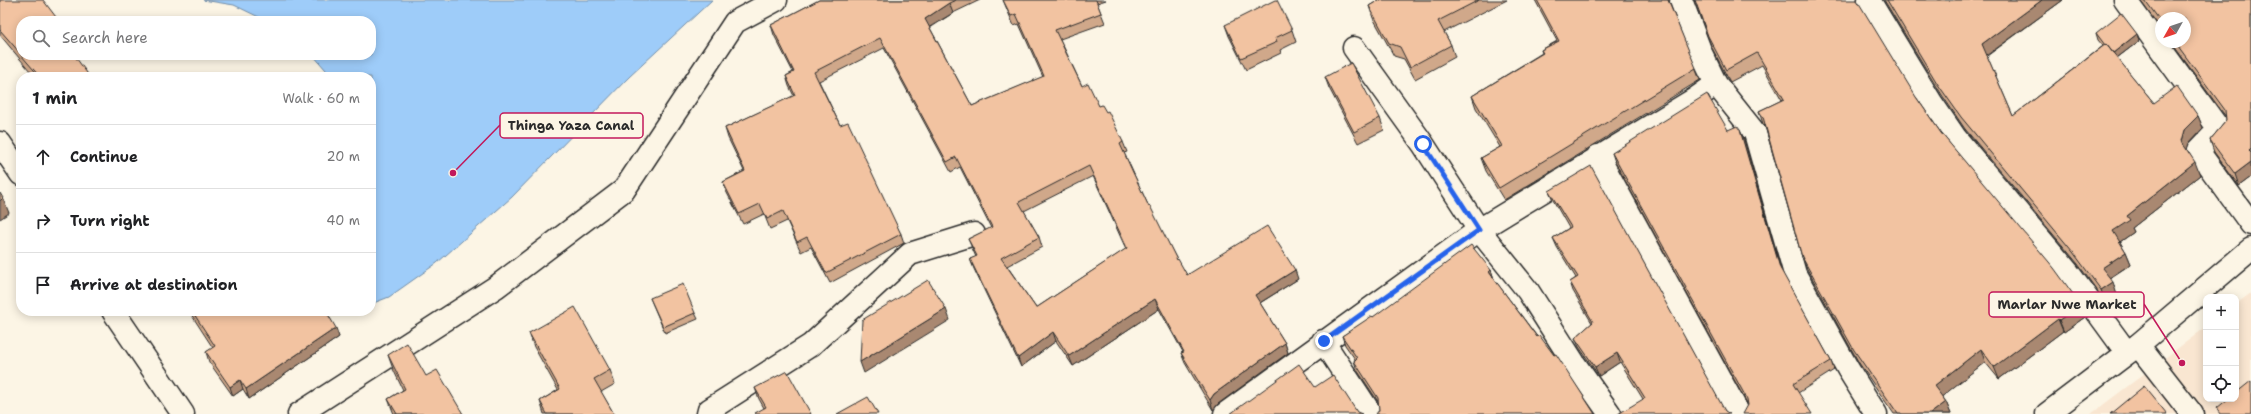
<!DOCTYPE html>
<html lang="en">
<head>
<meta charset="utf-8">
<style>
  body { margin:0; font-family:"Shantell Sans",sans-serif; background:#f2f2f2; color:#202124 }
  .controls { position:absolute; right:12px; bottom:12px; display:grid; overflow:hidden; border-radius:8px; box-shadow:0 2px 10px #0003 }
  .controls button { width:36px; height:36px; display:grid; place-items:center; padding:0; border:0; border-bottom:1px solid #e0e0e0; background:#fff; color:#202124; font:20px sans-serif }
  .compass { position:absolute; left:2155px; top:12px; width:36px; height:36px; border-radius:50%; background:#fff; box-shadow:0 2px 10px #0003; rotate:230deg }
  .stop { position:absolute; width:12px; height:12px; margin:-9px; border:3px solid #2563eb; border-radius:50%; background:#fff }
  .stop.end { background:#2563eb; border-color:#fff; box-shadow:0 1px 4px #0008 }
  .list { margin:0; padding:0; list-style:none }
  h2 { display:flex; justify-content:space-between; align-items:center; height:52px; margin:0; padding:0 16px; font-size:17px }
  h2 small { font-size:13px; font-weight:400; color:#757577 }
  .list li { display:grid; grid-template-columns:26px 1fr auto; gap:12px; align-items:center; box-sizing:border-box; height:64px; padding:0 16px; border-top:1px solid #e0e0e0 }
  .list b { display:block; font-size:15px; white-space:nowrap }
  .list em { font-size:13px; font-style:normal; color:#757577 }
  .icon { flex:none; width:22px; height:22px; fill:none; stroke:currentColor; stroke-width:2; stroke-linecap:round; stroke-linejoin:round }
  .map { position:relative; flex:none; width:2251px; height:414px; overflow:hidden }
  .search { position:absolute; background:#fff; box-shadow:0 2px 10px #0003; left:16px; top:16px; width:360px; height:44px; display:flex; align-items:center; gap:10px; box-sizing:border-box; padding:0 14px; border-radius:16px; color:#757577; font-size:15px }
  .panel { position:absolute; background:#fff; box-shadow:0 2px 10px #0003; left:16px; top:72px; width:360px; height:244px; border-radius:16px }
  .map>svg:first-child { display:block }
  .built { fill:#f9e6d1 }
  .water { fill:#9eccf9; stroke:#708ca7 }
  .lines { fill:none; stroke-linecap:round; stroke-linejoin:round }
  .street-casing { stroke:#2b2b2b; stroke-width:25 }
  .secondary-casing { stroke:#2b2b2b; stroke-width:25 }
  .street { stroke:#fcf5e5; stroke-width:22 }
  .secondary { stroke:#fcf5e5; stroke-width:22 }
  .wall { fill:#d0a88a; stroke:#2b2b2b; fill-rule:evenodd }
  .shaded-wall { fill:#a98871; stroke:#2b2b2b }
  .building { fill:#f2c3a1; stroke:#2b2b2b; fill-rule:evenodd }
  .route { stroke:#2563eb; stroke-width:5 }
  .leader { fill:none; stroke:#c2185b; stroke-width:1.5 }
  .callout-dot { fill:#c2185b; stroke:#fcf5e5; stroke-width:1.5 }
  .callout { fill:#fcf5e5; stroke:#c2185b; stroke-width:1.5 }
  .callout-label { font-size:13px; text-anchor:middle; font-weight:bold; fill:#2b2b2b }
</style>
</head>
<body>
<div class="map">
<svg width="2251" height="414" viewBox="0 0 2251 414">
  <rect width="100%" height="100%" fill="#fcf5e5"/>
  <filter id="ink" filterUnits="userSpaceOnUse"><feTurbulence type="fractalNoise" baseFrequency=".025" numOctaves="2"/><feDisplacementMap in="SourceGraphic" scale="8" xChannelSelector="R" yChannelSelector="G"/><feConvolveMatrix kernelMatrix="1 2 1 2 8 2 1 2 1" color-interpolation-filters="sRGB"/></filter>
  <g filter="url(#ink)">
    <path class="built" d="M2251 293V414H2091L2206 327V399H2236V304Z"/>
    <path class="water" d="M203 0H712L629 77 512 197 437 263 389 297 371 304V77H332L313 55H371V21H267L234 5Z"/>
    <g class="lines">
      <defs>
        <path id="street" d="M1681 0 1701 53 1716 84 1755 133 1795 274 1848 369 1876 414
          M1869 0 1931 102 1955 137 2068 272 2127 353
          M2125 0 2219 129 2198 151 2251 224
          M1354 48 1423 144 1479 230 1528 291 1574 363 1610 414
          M1598 156 1739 414
          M1323 341 1371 414
          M2138 345 2192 414
          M299 414 496 287 624 190 735 22 776 0
          M708 414 709 410 811 345 910 254 974 234
          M1225 414 1479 230 1695 99 1716 84"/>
        <path id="secondary" d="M0 143 21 174
          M113 311 183 414
          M2047 414 2138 345 2251 249"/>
      </defs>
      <use href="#street" class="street-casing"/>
      <use href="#secondary" class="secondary-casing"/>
      <use href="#street" class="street"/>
      <use href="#secondary" class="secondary"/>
    </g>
    <path class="wall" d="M0 0 21 21V55H79L75 58 90 77H35L0 35Z
      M819 0H980L953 13 930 28 972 106 1043 77 1019 24 1014 26 1003 0H1106L1097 3 1105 23 1060 39 1082 86 1099 106 1123 142 1127 152 1124 153 1149 207 1177 260 1187 275 1298 279 1260 303 1285 343 1288 353 1218 404 1213 410 1185 363 1181 353 1183 352 1159 309 1073 366 1056 341 1021 367 974 269 970 259 976 257 968 239 991 228 960 167 951 172 884 48 819 81 840 125 901 234 904 243 830 283 811 247 801 252 787 221 770 229 764 214 743 224 726 191 723 182 744 171 728 138 725 128 794 96 789 86 786 76 793 72 774 35 771 25ZM1093 176 1126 249 1036 308 1007 266 1042 247 1039 237 1024 211Z
      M1379 0H1507L1444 32 1451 45 1455 57 1415 79 1404 59 1394 56 1373 18 1369 6Z
      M1535 0H1670L1669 3 1700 80 1504 200 1486 171 1481 158 1500 147 1476 108 1472 96 1542 53 1541 50 1557 41Z
      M1694 0 1916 97 1941 133 2081 305 2085 317 2064 332 2063 331 1999 379 1985 362 1942 396 1946 402 1951 414H1894L1859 363 1807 269 1802 257 1765 126 1763 124 1759 111 1782 100 1762 65 1730 82 1712 48Z
      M1884 0H2063L1987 56 2013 116 2103 46 2098 40 2096 33 2137 34 2139 41 2117 58 2154 103 2198 116 2203 128 2189 143 2187 149 2200 175 2132 228 2134 232 2120 242 2126 252 2131 264 2110 278 2117 295 2106 303 2078 264 1965 129 1942 95Z
      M2140 0H2251V177L2239 186 2214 152 2210 140 2226 121V117L2171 42H2185L2161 18V29Z
      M1225 25 1292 30 1296 42 1280 50 1281 53 1246 70 1229 36Z
      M1325 77 1380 118 1384 130 1358 143 1329 88Z
      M1728 130 1744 139 1781 271 1831 361 1834 370 1798 393 1748 405 1615 162 1612 153Z
      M1549 191 1725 411 1643 399 1620 362 1599 376 1579 347 1575 338 1592 323 1573 291 1570 282 1576 278 1557 247 1553 238 1569 228 1553 200Z
      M1491 270 1494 279 1595 414 1379 410V403L1357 370 1354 361 1355 359 1345 345 1342 336 1373 317Z
      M650 298 695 313 698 319 665 333Z
      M189 311H326L339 337 249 399 243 389 233 396 209 362 206 352 213 348Z
      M529 333 610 370 615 384 601 392 614 414H544L540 401 558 390 534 347Z
      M388 355 426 376 463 414H394L388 399 403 390 393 369Z
      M755 388 811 414 764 408 759 399Z"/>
    <path class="shaded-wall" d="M2042 0H2063L1986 56 1982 44Z
      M949 3 953 13 928 28 925 19Z
      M2137 34 2139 41 2114 60 2112 54Z
      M71 55H79L73 59Z
      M2198 116 2203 128 2189 143 2186 153 2181 141 2184 130Z
      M1740 130 1744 139 1783 278 1780 268Z
      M2195 162 2200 175 2132 228 2134 232 2117 244 2113 231 2127 216Z
      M2251 162V177L2239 186 2235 174Z
      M3 198 9 213 0 219V201Z
      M2126 252 2131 264 2106 280 2102 268Z
      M1295 270 1298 279 1258 304 1255 295Z
      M1491 270 1494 279 1489 272Z
      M2113 282 2117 295 2106 303 2101 290Z
      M1155 299 1159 309 1073 366 1069 356Z
      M2081 305 2085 317 2064 332 2059 320Z
      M946 309 950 320 864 373 860 362Z
      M2058 319 2063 331 1999 379 1994 367Z
      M336 328 339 337 249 399 246 389Z
      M1053 332 1056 341 1021 367 1018 358Z
      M1285 343 1288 353 1218 404 1213 410 1210 400 1214 394Z
      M1981 349 1985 362 1939 399 1934 386Z
      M1617 353 1620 362 1599 376 1595 367Z
      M240 380 243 389 233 396 230 387Z
      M1946 402 1951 414H1930Z"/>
    <path class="building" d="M0 0H43L59 21H21V54L0 30Z
      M819 0H956L949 3 925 19 972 106 1044 76 1016 14 1011 16 1003 0H1096L1101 13 1055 30 1082 86 1088 83 1099 106 1102 105 1106 112 1108 111 1123 142 1120 144 1149 207 1150 206 1177 260 1178 259 1187 275 1267 226 1295 270 1255 295 1285 343 1214 394 1210 400 1181 353 1184 352 1155 299 1069 356 1053 332 1018 358 970 259 977 256 968 239 992 227 956 157 947 162 880 38 814 72 840 125 848 122 901 234 826 273 807 237 797 242 783 211 767 219 760 204 739 214 723 182 745 171 725 128 795 95 786 76 794 72 771 25ZM1089 166 1127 248 1036 308 1001 258 1039 237 1019 202Z
      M1275 0H1277L1292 30 1275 38 1277 42 1241 58 1225 25Z
      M1379 0H1479L1438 21 1451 45 1410 67 1400 47 1389 43 1369 6Z
      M1537 0H1668L1696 68 1499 188 1481 158 1502 146 1472 96 1543 53 1541 50 1559 41Z
      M1695 0H1857L1916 97 1941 133 2054 268 2081 305 2059 320 2058 319 1994 367 1981 349 1934 386 1946 402 1930 414H1898L1854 350 1802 257 1763 117 1759 111 1784 99 1757 53 1726 70 1708 36Z
      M1887 0H2042L1982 44 2013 116 2106 44 2154 103 2177 86 2198 116 2184 130 2181 141 2195 162 2127 216 2130 220 2113 231 2126 252 2102 268 2113 282 2101 290 2073 252 1961 117 1937 83Z
      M2145 0H2251V149L2249 151 2251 153V162L2235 174 2210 140 2226 121 2225 110 2175 42H2185V18H2161V22Z
      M2121 13 2137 34 2113 53 2106 44 2105 45 2096 33Z
      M21 55H74L90 77H40Z
      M1351 63 1380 118 1354 132 1325 77Z
      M1707 94 1728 130 1737 126 1740 130 1780 268 1831 361 1793 384 1812 414H1743L1748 405 1747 399 1612 153Z
      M1591 166 1725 411 1730 414H1618L1645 398 1617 353 1595 367 1575 338 1593 322 1570 282 1578 277 1553 238 1571 227 1549 191Z
      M0 193 3 198 0 201Z
      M1471 245 1491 270 1489 272 1537 337 1539 335 1554 355 1556 354 1595 414H1376L1379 410 1378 398 1354 361 1357 358 1342 336 1372 316 1373 317Z
      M928 280 946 309 860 362 862 320Z
      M683 284 695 313 663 327 650 298Z
      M575 307 610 370 594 379 614 414H547L540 401 560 389 529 333Z
      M192 311H326L336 328 246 389 240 380 230 387 206 352 215 346Z
      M407 343 426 376 437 370 463 414H397L388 399 405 389 388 355Z
      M1299 364 1315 387 1333 375 1357 412 1362 414H1230Z
      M787 371 811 414H756L755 413 766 407 755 388Z
      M2251 381V414H2221L2217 408 2228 399H2236V393Z
      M2144 386 2167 414H2110Z
      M868 397 878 414H837Z"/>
  </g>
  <g class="lines" filter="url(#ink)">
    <path class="route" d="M1324 341 1479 230 1423 144"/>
  </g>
  <path class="leader" d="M453 173L500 125M2182 363L2144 304"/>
  <g class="callout-dot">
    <circle cx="453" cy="173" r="4"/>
    <circle cx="2182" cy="363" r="4"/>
  </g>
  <g class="callout">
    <rect x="500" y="113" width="143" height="25" rx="4"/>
    <rect x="1989" y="292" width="155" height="25" rx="4"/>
  </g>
  <g class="callout-label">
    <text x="571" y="130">Thinga Yaza Canal</text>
    <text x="2067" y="309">Marlar Nwe Market</text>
  </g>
</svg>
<div class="controls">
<button>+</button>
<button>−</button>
<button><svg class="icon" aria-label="locate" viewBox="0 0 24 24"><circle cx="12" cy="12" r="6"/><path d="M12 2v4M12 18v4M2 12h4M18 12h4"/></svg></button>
</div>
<svg class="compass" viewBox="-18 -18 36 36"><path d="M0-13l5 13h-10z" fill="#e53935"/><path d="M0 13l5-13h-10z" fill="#757577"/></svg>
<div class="stop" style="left:1423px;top:144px"></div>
<div class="stop end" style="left:1324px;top:341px"></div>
<div class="search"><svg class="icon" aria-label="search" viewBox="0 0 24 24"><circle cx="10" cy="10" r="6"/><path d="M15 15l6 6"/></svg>Search here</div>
<section class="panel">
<h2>1 min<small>Walk · 60 m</small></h2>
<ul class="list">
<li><svg class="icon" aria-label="ahead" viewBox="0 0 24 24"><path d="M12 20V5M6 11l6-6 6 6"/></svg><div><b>Continue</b></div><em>20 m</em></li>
<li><svg class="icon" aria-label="right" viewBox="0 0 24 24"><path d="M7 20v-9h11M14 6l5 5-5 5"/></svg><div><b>Turn right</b></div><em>40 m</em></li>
<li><svg class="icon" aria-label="arrive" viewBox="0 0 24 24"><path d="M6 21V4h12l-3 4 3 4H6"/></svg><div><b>Arrive at destination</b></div></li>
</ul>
</section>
</div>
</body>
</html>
